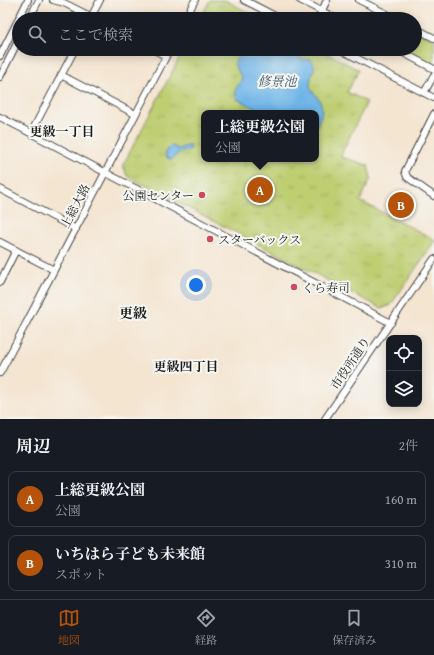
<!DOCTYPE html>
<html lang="ja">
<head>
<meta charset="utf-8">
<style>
  body { margin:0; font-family:"Gentium Book Plus","Noto Serif JP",serif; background:#20242c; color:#f1f3f6 }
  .controls { position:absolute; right:12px; bottom:12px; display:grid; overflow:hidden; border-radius:8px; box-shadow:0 2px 10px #0003 }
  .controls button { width:36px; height:36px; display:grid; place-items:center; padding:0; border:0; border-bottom:1px solid #363941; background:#171b24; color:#f1f3f6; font:20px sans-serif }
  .you { position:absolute; left:196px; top:285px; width:14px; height:14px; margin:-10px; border:3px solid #fff; border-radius:50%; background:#1a73e8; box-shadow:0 0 0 6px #1a73e833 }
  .badge { display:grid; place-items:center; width:26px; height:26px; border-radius:50%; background:#b45309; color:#fff; font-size:13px; font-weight:700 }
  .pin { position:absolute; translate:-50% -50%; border:2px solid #fff; box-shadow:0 1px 4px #0006 }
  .popup { position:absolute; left:201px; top:110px; width:118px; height:52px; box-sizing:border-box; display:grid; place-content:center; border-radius:8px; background:#171b24; filter:drop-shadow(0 1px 3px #0005); font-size:13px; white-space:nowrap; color:#9ea1a6 }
  .popup b { font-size:15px; color:#f1f3f6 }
  .popup::after { content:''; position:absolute; left:50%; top:100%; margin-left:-8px; border:8px solid transparent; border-top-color:#171b24 }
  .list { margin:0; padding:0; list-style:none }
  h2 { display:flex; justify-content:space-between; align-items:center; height:52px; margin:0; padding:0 16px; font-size:17px }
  h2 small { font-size:13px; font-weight:400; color:#9ea1a6 }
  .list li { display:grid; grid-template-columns:26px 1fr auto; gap:12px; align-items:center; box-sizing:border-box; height:56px; margin:0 8px 8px; padding:0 8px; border:1px solid #363941; border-radius:8px }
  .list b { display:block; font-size:15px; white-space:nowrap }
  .list p { margin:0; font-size:13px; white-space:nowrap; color:#9ea1a6 }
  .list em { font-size:13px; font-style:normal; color:#9ea1a6 }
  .icon { flex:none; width:22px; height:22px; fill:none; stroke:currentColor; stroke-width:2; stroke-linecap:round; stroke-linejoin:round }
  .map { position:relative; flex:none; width:434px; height:419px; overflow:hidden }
  .search { position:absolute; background:#171b24; box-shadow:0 2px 10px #0003; left:12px; right:12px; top:12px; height:44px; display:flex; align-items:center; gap:10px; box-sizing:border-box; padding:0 14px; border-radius:22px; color:#9ea1a6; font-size:15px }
  .sheet { height:180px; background:#171b24 }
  nav { display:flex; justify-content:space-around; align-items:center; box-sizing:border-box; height:56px; border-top:1px solid #363941; background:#171b24; font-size:11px; color:#9ea1a6 }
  nav a { display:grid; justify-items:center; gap:2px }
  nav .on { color:#b45309 }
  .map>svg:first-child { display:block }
  .park { fill:url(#park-tufts); stroke:#6d7546; fill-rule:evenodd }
  .water { fill:#70b5e7; stroke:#466882 }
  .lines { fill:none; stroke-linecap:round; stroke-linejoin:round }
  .minor-casing { stroke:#3c3a37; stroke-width:8 }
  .minor { stroke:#fff; stroke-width:6 }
  .poi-dot { fill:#d1495b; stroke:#f6f6f2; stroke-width:1.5 }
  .labels { text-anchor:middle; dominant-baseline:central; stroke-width:4; stroke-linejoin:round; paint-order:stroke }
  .poi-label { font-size:12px; fill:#1c1c1c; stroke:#f6f6f2; text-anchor:start }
  .street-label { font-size:12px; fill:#1c1c1c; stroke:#f6f6f2 }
  .water-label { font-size:13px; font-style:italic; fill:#3e596d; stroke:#f6f6f2 }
  .neighbourhood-label { font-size:13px; font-weight:bold; fill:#1c1c1c; stroke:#f6f6f2 }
  .quarter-label { font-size:14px; font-weight:bold; fill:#1c1c1c; stroke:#f6f6f2 }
</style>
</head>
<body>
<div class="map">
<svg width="434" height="419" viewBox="0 0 434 419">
  <defs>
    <pattern id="park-tufts" width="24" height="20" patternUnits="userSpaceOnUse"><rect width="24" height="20" fill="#bece71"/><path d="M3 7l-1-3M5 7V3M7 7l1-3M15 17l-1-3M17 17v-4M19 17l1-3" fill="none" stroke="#a3b061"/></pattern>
  </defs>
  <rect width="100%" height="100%" fill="#f6f6f2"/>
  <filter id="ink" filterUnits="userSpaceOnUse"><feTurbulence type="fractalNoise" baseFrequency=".025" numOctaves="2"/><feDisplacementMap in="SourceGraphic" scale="8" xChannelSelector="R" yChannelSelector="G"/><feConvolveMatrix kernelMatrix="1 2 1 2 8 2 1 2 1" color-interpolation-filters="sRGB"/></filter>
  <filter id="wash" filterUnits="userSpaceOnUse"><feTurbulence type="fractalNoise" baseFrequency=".012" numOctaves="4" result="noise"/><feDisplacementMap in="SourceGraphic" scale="16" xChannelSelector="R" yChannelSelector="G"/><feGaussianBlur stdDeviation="0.9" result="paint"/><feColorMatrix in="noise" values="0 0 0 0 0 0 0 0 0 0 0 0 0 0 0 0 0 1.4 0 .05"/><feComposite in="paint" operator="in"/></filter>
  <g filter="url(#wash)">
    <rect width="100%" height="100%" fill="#f4e5d1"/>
    <path class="park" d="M210 0H225L261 19H200Z
      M419 32 434 39V67L407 52 409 49H415V37Z
      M184 49H319L359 70 347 92 367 102 344 148 341 157 368 165 371 178 360 201 434 239V242L390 306 381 308 127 176 123 165ZM204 113H316V159H204Z"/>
    <path class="water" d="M238 49H291L296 55 304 60 311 59 315 69 311 77 310 88C322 102 327 109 316 126V113H264L237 99 235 91 242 78 234 64 238 57Z
      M189 145 191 149 179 153 171 160 166 157 165 153 168 147 171 146 178 149Z"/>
  </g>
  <g filter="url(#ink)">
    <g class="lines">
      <defs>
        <path id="minor" d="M53 0 64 3 96 19
          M244 0 281 19
          M300 0 337 19
          M359 0 397 19
          M29 19 39 0
          M90 19 100 0
          M185 19 195 0
          M318 19 327 0
          M415 28 434 38
          M152 49 166 56
          M339 49 434 98
          M396 49 434 69
          M0 56 28 0
          M61 75 135 114
          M0 77 19 39
          M424 93 434 75
          M434 114 405 171 407 177 434 196
          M0 117 391 323
          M31 133 75 49
          M0 189 76 229
          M0 242 54 270
          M0 282 16 250
          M0 373 170 49
          M325 419 434 259"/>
      </defs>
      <use href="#minor" class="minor-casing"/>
      <use href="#minor" class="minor"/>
    </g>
  </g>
  <g class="poi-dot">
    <circle cx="202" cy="195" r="4"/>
    <circle cx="210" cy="239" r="4"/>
    <circle cx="294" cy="287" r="4"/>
  </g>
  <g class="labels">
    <g class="poi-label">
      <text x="194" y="195" text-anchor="end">公園センター</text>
      <text x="218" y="239">スターバックス</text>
      <text x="302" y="287">くら寿司</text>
    </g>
    <g class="street-label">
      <text transform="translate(75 206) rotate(-62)">上総大路</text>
      <text transform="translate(350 363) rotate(-56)">市役所通り</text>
    </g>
    <g class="water-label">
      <text x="277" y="81">修景池</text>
    </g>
    <g class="neighbourhood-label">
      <text x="62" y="131">更級一丁目</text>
      <text x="186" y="366">更級四丁目</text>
    </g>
    <g class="quarter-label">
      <text x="133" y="313">更級</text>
    </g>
  </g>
</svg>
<div class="controls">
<button><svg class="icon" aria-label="locate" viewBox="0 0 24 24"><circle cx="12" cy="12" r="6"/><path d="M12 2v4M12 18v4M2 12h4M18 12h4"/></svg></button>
<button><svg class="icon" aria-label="layers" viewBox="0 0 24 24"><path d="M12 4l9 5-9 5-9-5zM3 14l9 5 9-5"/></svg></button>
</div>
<div class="you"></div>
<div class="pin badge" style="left:260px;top:190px">A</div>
<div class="popup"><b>上総更級公園</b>公園</div>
<div class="pin badge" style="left:401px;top:205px">B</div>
<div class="search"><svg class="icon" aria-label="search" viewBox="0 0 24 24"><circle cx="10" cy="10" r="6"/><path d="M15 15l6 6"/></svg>ここで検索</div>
</div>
<section class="sheet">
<h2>周辺<small>2件</small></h2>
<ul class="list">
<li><span class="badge">A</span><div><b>上総更級公園</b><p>公園</p></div><em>160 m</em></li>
<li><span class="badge">B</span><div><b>いちはら子ども未来館</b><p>スポット</p></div><em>310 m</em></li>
</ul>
</section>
<nav>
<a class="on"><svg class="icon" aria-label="map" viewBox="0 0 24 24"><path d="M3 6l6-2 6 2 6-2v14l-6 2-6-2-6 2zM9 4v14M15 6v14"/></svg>地図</a>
<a><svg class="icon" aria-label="directions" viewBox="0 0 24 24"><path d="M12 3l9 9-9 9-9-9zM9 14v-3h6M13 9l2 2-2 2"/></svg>経路</a>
<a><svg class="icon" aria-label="saved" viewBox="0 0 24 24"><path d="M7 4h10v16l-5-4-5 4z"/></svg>保存済み</a>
</nav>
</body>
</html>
